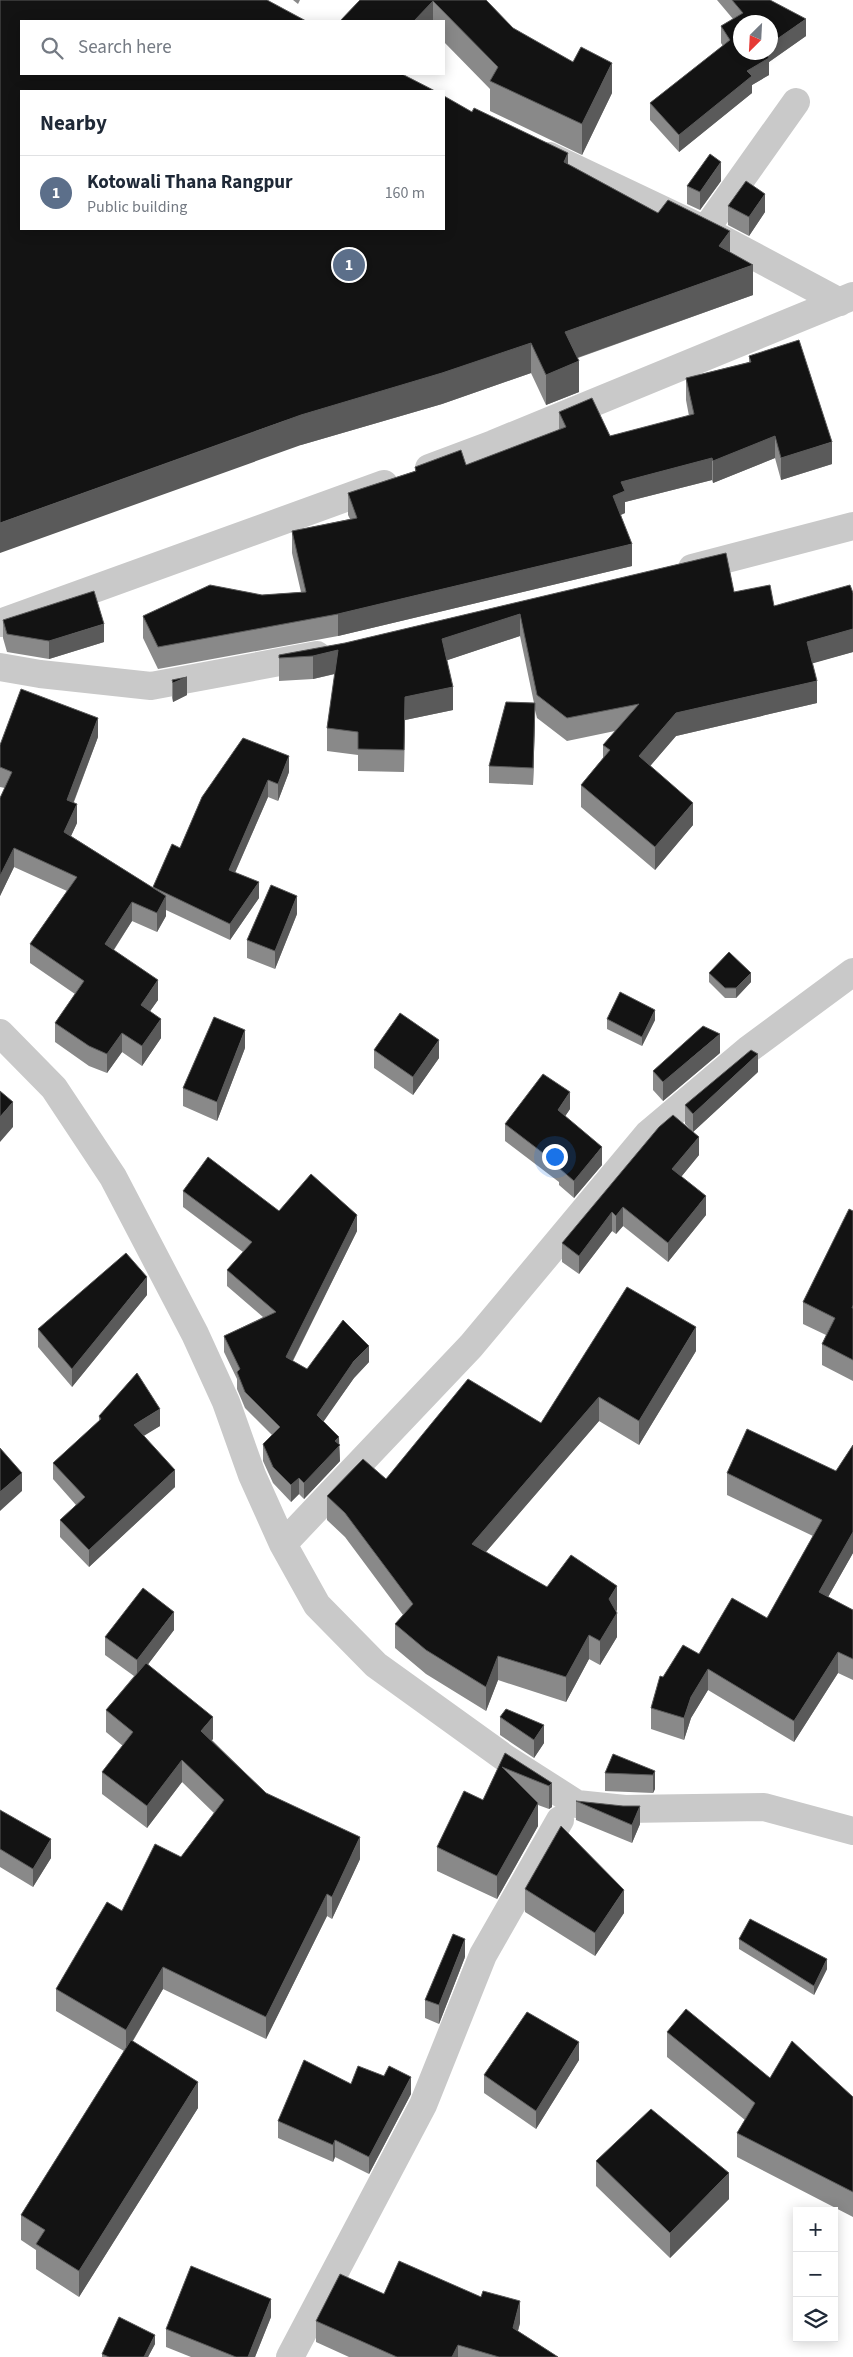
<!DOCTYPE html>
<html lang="en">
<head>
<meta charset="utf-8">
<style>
  body { margin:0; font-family:"Source Sans 3",sans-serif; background:#f2f2f3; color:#1f2937 }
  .controls { position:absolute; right:15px; bottom:15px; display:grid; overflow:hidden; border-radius:0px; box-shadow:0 2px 12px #0003 }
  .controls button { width:45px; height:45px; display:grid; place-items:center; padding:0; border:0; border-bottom:1px solid #e0e1e3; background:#fff; color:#1f2937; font:25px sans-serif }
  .compass { position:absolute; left:733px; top:15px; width:45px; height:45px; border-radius:50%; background:#fff; box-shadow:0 2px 12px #0003; rotate:204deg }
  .you { position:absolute; left:554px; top:1156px; width:18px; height:18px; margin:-12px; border:4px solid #fff; border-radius:50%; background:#1a73e8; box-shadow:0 0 0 8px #1a73e833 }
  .badge { display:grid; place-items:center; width:32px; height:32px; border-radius:50%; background:#111827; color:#fff; font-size:16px; font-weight:700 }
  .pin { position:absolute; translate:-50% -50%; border:2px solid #fff; box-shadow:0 1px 5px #0006 }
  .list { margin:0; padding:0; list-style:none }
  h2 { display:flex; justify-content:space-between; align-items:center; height:65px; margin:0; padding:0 20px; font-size:21px }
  h2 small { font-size:16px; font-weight:400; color:#747a83 }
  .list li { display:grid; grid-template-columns:32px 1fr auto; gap:15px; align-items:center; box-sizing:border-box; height:75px; padding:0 20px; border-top:1px solid #e0e1e3 }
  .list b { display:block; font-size:19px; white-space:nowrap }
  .list p { margin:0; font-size:16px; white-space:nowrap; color:#747a83 }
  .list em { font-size:16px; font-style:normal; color:#747a83 }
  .icon { flex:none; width:28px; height:28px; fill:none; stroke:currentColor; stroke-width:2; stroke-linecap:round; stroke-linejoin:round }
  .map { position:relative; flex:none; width:853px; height:2357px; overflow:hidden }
  .search { position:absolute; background:#fff; box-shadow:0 2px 12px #0003; left:20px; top:20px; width:425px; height:55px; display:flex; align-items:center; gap:12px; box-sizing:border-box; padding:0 18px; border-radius:0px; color:#747a83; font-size:19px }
  .panel { position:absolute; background:#fff; box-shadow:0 2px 12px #0003; left:20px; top:90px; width:425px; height:140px; border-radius:0px }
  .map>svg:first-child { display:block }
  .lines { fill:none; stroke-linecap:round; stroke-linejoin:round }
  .minor { stroke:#c9c9c9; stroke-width:28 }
  .wall { fill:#898989 }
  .shaded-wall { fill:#5a5a5a }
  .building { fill:#131313; stroke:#5a5a5a }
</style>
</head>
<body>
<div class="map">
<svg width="853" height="2357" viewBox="0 0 853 2357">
  <rect width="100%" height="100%" fill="#fff"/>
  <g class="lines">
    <path class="minor" d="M549 156 705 230 840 302
      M705 230 796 102
      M429 468 493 444 853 296
      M692 568 853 526
      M0 623 384 484
      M0 667 40 674 151 686 317 655
      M0 1033 54 1088 113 1177 195 1334 226 1402 252 1475 283 1544 317 1605 376 1665 505 1758 577 1804 625 1809 764 1807 853 1831
      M283 1544 471 1346 648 1134 749 1049 853 972
      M290 2357 423 2105 483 1955 560 1820"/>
  </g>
  <path class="wall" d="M293 0H300L298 4Z
    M360 0H486L513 28 612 93 582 155 490 111V89L444 42V21H340Z
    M717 0H770L806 36 769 62V75L752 85V93L679 152 650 120V103L723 46 721 43V26L733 19Z
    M21 21 568 164 730 252 753 295 578 358 579 392 546 405 531 373 442 404 301 445Z
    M721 181 700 210 687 204V186Z
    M728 206 765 212 749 236 728 225Z
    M749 356 832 464 781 480 775 458 713 483 712 480 625 502V513L621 515 632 566 338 636 158 669 143 638V616L262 595 301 592 292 553V531L350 519 348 515V493L415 471V467L466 465 559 430V412L610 436 689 416 686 400V378L749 362Z
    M726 553 734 592 774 606 853 593V652L812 663 817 703 676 736 650 766 693 825 655 870 581 807V785L603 758V745L615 731 567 741 537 718 535 710 533 785 489 783V766L534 703 520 636 447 660 453 710 405 720 404 772 358 771V755L327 751V728L335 674 313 679 279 681V655L345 643Z
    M3 620 104 642 49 659 7 652 3 638Z
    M172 680 187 695 173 702 172 698Z
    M98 737 74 802 77 823 71 836 153 888 180 848 202 797 289 772 278 801 268 797 235 873 259 898 230 940 166 910V916L157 932 132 921 114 950 158 1000 150 1011 161 1038 142 1066 122 1052 107 1073 89 1066 55 1042V1023L75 994 30 963V944L67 891 14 867 0 896V798L5 788 0 787V745Z
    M297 914 275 969 247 958V940Z
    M709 973 751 982 736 998H725L709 982Z
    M607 1019 655 1020 642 1046 607 1029Z
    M245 1048 217 1121 183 1106V1088Z
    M374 1050 439 1058 413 1095 374 1068Z
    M720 1053 663 1101 653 1090V1071Z
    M758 1072 693 1132 699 1155 681 1177 706 1215 668 1262 623 1226 616 1234 612 1231 579 1274 562 1262V1243L691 1130 685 1124V1105Z
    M570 1109 565 1116 602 1165 574 1198 559 1185V1182L505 1141V1124Z
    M183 1191 279 1211 357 1231 293 1361 307 1369 369 1362 354 1378 323 1421 339 1444 340 1461 304 1499 299 1494 291 1502 273 1483 263 1461V1444L272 1435 245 1408 237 1389V1379L224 1352V1336L263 1317 227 1286V1270L243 1252 183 1207Z
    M853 1211V1381L822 1365V1344L826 1335 803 1324V1302Z
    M147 1295 72 1387 38 1347V1329Z
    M696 1351 639 1445 599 1421 486 1552 547 1587 617 1610 616 1611 617 1637 600 1665 589 1659 566 1702 498 1680 486 1711 426 1674 395 1648V1624L403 1615 345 1537 327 1520V1496L386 1479 541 1423Z
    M99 1416 160 1426 143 1435 175 1487 89 1567 60 1537V1520L76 1505 53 1479V1463L99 1421Z
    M853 1445V1553L828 1597 853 1610V1680L838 1673 794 1742 708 1690 691 1718 684 1740 651 1729V1708L663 1677 699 1654 767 1618 813 1536 727 1495V1473L836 1471Z
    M174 1630 148 1664 213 1739 212 1740 266 1793 360 1859 332 1919 327 1916 266 2039 163 1989 133 2041 198 2108 79 2297 36 2269V2250L21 2240V2215L124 2051 56 2011V1989L122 1911 181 1857 214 1813 182 1782 147 1828 102 1794V1772L123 1746 106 1732V1710L134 1676 105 1655V1637Z
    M500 1717 544 1743 534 1758 500 1735Z
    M505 1753 552 1783V1807L549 1809 538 1805V1826L497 1899 437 1871V1847L483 1800Z
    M655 1771V1789L653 1793 605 1791V1773Z
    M576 1801 640 1824 632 1843 576 1820Z
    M0 1810 51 1858 33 1887 0 1867Z
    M525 1889 624 1913 595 1956 525 1912Z
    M739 1939 827 1969 814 1995 739 1949Z
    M465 1957 439 2024 425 2018V2000Z
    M667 2032 770 2078 853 2097V2217L737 2157V2133L745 2120 667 2057Z
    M579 2060 536 2129 484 2093V2075Z
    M351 2084 411 2094 369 2174 335 2157 333 2162 278 2138V2121Z
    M596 2161 729 2199 670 2258 596 2186Z
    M384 2294 520 2323 518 2331 558 2357H349L316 2342V2321Z
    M271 2317 255 2357H191L166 2347V2329Z
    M155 2344 148 2357H102V2354Z"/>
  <path class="shaded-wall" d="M433 1V21H414Z
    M806 19V36L769 62V75L752 85V93L679 152V135L747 71 764 52H770V44Z
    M612 63V93L582 155V124Z
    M568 153V183L564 162Z
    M721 162V181L700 210V192Z
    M765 194V212L749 236V217Z
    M730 231V261L719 246Z
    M753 265V295L565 362V332Z
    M531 343V373L442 404 301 445 0 553V523L301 415Z
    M579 361V392L546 405V375Z
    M775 436V458L713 483V461Z
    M832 442V464L781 480V458Z
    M712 458V480L625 502V513L613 518V496L621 482Z
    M632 544V566L338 636V614Z
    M520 614V636L442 662V639Z
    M104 624V642L49 659V641Z
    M853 629V652L807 665V642Z
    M338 650V673L313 679V656Z
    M187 677V695L173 702V683Z
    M817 681V703L676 736 639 779V756L676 713Z
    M453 687V710L405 720 404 772 405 697Z
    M535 703V721L533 785V768Z
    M98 718V737L67 819V800Z
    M289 756V772L278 801V784Z
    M268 780V797L229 886V870Z
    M693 803V825L655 870V847Z
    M77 804V823L64 851V832Z
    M14 848V867L0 896V876Z
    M259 882V898L230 940V924Z
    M166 896V916L157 932V913Z
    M297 896V914L275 969V951Z
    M132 902V921L105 963V944Z
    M751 973V982L736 998V988Z
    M158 980V1000L141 1024V1005Z
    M655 1010V1020L642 1046V1037Z
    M161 1019V1038L142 1066V1046Z
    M245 1030V1048L217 1121V1102Z
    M122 1033V1052L107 1073V1054Z
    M720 1034V1053L663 1101V1082Z
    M439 1040V1058L413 1095V1077Z
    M758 1054V1072L693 1132V1114Z
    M570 1092V1109L558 1127V1110Z
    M13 1102V1127L0 1142V1117Z
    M699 1137V1155L672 1188V1169Z
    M602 1147V1165L574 1198V1181Z
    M706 1196V1215L668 1262V1243Z
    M623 1207V1226L616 1234V1216Z
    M612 1212V1231L579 1274V1256Z
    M357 1215V1231L286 1374V1357Z
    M147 1277V1295L72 1387V1369Z
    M696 1327V1351L639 1445V1421Z
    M369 1346V1362L354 1378 317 1431V1415L354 1361Z
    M599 1397V1421L472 1568V1544Z
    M160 1409V1426L134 1442V1425Z
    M339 1437 340 1461 304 1499V1483L335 1441Z
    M175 1470V1487L89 1567V1550Z
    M22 1473V1491L0 1511V1492Z
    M299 1478V1494L291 1502V1485Z
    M853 1532V1553L819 1613V1592Z
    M617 1586V1610L609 1623V1599Z
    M174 1612V1630L137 1679V1660Z
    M617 1613V1637L600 1665V1641Z
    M589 1635V1659L566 1702V1677Z
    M838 1652V1673L794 1742V1721Z
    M498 1656V1680L486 1711V1687Z
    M708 1669V1690L691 1718 684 1740V1718L691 1697Z
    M213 1717V1739L201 1753V1731Z
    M544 1725V1743L534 1758V1740Z
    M182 1760V1782L147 1828V1806Z
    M655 1771V1789L653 1793V1775Z
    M552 1783V1807L549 1809V1786Z
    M538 1803V1826L497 1899V1876Z
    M640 1806V1824L632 1843V1825Z
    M360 1837V1859L332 1919V1897Z
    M51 1839V1858L33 1887V1869Z
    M624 1890V1913L595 1956V1933Z
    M327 1894V1916L266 2039V2017Z
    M465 1939V1957L439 2024V2005Z
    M827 1959V1969L814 1995V1986Z
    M163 1967V1989L126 2052V2030Z
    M579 2042V2060L536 2129V2111Z
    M411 2077V2094L369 2174V2157Z
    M198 2082V2108L79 2297V2271Z
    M335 2140V2157L333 2162V2145Z
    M729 2173V2199L670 2258V2233Z
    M271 2299V2317L255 2357H248Z
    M520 2301V2323L513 2349V2328Z
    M155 2335V2344L148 2357H144Z
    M458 2345V2357H452Z"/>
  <path class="building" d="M0 0H267L306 21H21V74H402L435 91H21V229H444V96L472 112 474 108 568 153 564 162 658 213 668 200 730 231 719 246 753 265 565 332 579 361 546 375 531 343 442 373 301 415 0 523Z
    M360 0H486L513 28 573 62 581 47 612 63 582 124 490 81 498 67 433 1 414 21H340Z
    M732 0H770L806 19 770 44V22H740V52H766L769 58 747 71 752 76 679 135 650 103 730 40 721 26 743 13Z
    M710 154 721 162 700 192 687 186Z
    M746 181 765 194 749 217 728 206Z
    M799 340 832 442 781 458 775 436 713 461 712 458 621 482 625 491 613 496 632 544 338 614 158 647 143 616 210 585 262 595 306 592 292 531 357 518 348 493 416 471 415 467 461 450 466 465 566 427 559 412 592 398 610 436 694 414 686 378 751 362 749 356Z
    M726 553 734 592 770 585 774 606 850 585 853 593V629L807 642 817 681 676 713 639 756 693 803 655 847 581 785 610 750 603 745 639 704 567 718 537 695 520 614 442 639 453 687 405 697 404 750 358 749V732L327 728 338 650 313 656 279 658V655L345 643Z
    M94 591 104 624 49 641 7 634 3 620Z
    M187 677 173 683 172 680Z
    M21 689 98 718 67 800 77 804 64 832 166 896 157 913 132 902 105 944 158 980 141 1005 161 1019 142 1046 122 1033 107 1054 89 1046 55 1023 84 981 30 944 77 877 14 848 0 876V798L12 772 0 767V745Z
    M506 702 535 703 533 768 489 766Z
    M243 738 289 756 278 784 268 780 229 870 259 882 230 924 153 887 172 844 180 848 202 797Z
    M271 885 297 896 275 951 247 940Z
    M729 952 751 973 736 988H725L709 973Z
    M620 992 655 1010 642 1037 607 1019Z
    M400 1013 439 1040 413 1077 374 1050Z
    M214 1017 245 1030 217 1102 183 1088Z
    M703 1026 720 1034 663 1082 653 1071Z
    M751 1050 758 1054 693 1114 685 1105Z
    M543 1074 570 1092 558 1110 602 1147 574 1181 559 1168 560 1166 505 1124Z
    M0 1091 13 1102 0 1117Z
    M673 1115 699 1137 672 1169 706 1196 668 1243 623 1207 616 1216 612 1212 579 1256 562 1243 659 1127Z
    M208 1157 279 1211 311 1174 357 1215 286 1357 307 1369 343 1320 369 1346 354 1361 317 1415 339 1437 335 1441 340 1445 304 1483 299 1478 291 1485 273 1467 263 1444 280 1427 245 1392 237 1372 240 1369 224 1336 276 1312 227 1270 252 1242 183 1191Z
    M849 1209 853 1211V1305L852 1308H853V1360L822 1344 835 1318 803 1302Z
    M126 1253 147 1277 72 1369 38 1329Z
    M627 1287 696 1327 639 1421 599 1397 472 1544 547 1587 571 1555 617 1586 609 1599 617 1613 600 1641 589 1635 566 1677 498 1656 486 1687 426 1650 395 1624 413 1604 345 1513 327 1496 363 1459 386 1479 468 1379 541 1423Z
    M137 1373 160 1409 134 1425 175 1470 89 1550 60 1520 85 1497 53 1463 101 1419 99 1416Z
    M747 1429 836 1471 853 1445V1532L819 1592 853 1610V1659L838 1652 794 1721 708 1669 691 1697 684 1718 651 1708 660 1676 663 1677 683 1645 699 1654 732 1598 767 1618 822 1520 727 1473Z
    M0 1448 22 1473 0 1492Z
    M143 1588 174 1612 137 1660 105 1637Z
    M146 1663 213 1717 201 1731 266 1793 360 1837 332 1897 327 1894 266 2017 163 1967 126 2030 56 1989 107 1902 122 1911 155 1844 181 1857 224 1800 182 1760 147 1806 102 1772 133 1732 106 1710Z
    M506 1709 544 1725 534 1740 500 1717Z
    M505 1753 552 1783 549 1786 502 1767 538 1803 497 1876 437 1847 464 1791 483 1800Z
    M613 1754 655 1771 653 1775 605 1773Z
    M576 1801 623 1806H640L632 1825Z
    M0 1810 51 1839 33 1869 0 1849Z
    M561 1826 624 1890 595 1933 525 1889Z
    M750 1919 827 1959 814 1986 739 1939Z
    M453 1934 465 1939 439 2005 425 2000Z
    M686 2009 770 2078 792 2041 853 2097V2192L737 2133 755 2103 667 2032Z
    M527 2012 579 2042 536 2111 484 2075Z
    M131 2040 198 2082 79 2271 36 2244 45 2230 21 2215Z
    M304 2060 351 2084 358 2066 384 2076 389 2066 411 2077 369 2157 335 2140 333 2145 278 2121Z
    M651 2109 729 2173 670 2233 596 2161Z
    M399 2261 481 2297 483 2291 520 2301 513 2328 558 2357H499L458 2345 452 2357H397L316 2321 340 2274 384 2294Z
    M191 2266 271 2299 248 2357H236L166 2329Z
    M119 2317 155 2335 144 2357H109L102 2354Z"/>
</svg>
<div class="controls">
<button>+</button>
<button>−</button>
<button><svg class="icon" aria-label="layers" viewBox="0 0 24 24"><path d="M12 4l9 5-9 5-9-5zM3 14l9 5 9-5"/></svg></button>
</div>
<svg class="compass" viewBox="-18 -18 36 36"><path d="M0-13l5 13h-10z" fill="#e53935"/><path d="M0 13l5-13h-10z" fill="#747a83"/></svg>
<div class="you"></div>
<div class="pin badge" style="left:349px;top:265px;background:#5c6f8a">1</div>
<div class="search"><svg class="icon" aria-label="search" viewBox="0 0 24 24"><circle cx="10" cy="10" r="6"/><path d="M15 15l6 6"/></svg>Search here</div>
<section class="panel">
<h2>Nearby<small></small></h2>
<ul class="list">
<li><span class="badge" style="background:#5c6f8a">1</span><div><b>Kotowali Thana Rangpur</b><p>Public building</p></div><em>160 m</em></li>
</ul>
</section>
</div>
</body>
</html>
